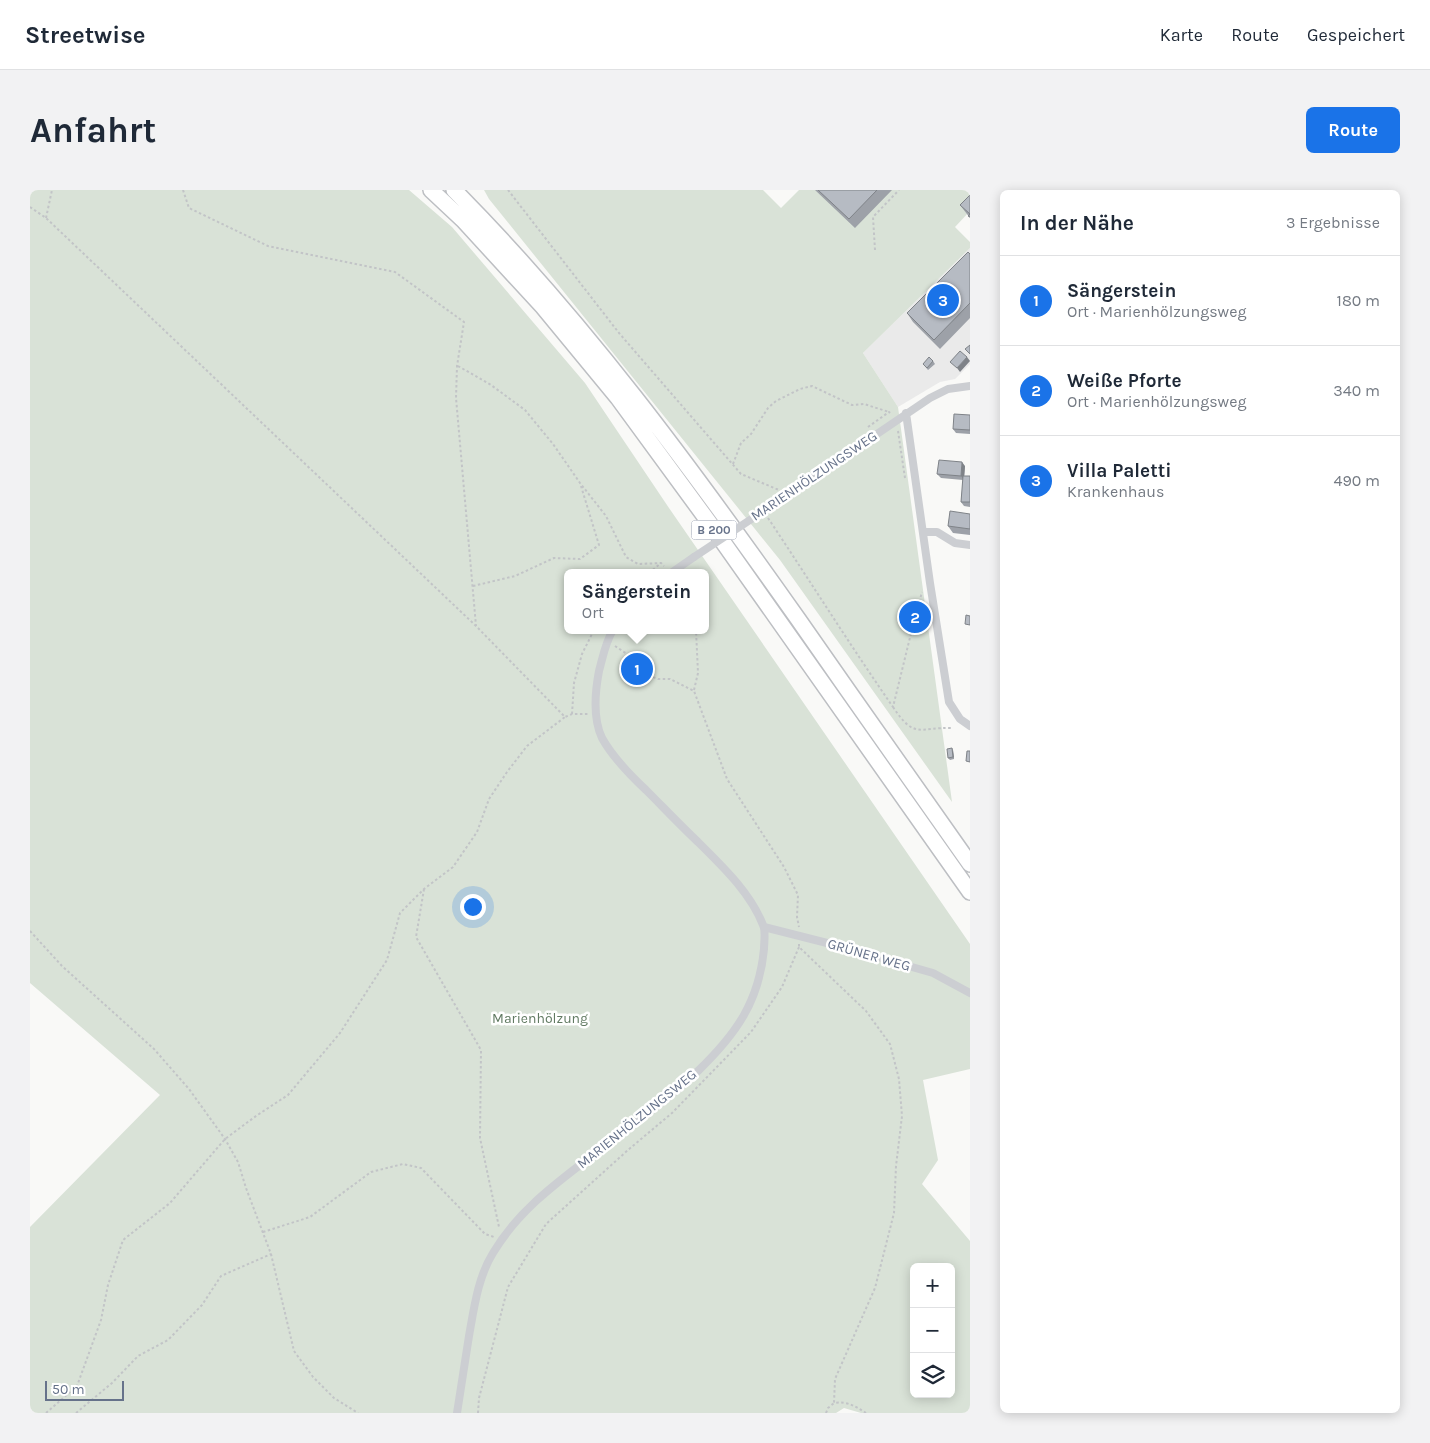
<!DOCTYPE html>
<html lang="de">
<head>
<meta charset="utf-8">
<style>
  body { margin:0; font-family:Karla,sans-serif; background:#f2f2f3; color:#1f2937 }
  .controls { position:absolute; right:15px; bottom:15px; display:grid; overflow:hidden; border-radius:8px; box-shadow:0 2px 12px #0003 }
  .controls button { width:45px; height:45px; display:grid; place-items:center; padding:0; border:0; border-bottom:1px solid #e0e1e3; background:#fff; color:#1f2937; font:25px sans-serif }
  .scale { position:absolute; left:15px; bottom:12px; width:79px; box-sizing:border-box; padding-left:5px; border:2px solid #66728a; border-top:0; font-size:14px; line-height:18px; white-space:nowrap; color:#66728a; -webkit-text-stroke:4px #fff; paint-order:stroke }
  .you { position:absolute; left:442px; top:716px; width:18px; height:18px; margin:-12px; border:4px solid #fff; border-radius:50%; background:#1a73e8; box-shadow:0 0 0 8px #1a73e833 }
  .badge { display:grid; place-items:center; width:32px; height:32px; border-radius:50%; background:#1a73e8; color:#fff; font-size:16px; font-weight:700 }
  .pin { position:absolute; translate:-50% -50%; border:2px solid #fff; box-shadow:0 1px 5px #0006 }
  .popup { position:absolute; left:534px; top:379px; width:145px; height:65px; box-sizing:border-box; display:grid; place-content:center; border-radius:8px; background:#fff; filter:drop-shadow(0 1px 4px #0005); font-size:16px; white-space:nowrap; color:#747a83 }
  .popup b { font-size:19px; color:#1f2937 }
  .popup::after { content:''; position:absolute; left:50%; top:100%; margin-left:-10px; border:10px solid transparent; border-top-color:#fff }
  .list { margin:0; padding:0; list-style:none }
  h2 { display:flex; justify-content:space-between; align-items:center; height:65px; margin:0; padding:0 20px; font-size:21px }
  h2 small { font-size:16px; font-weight:400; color:#747a83 }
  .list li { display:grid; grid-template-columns:32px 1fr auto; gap:15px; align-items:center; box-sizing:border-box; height:90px; padding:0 20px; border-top:1px solid #e0e1e3 }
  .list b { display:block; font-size:19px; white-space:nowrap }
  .list p { margin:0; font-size:16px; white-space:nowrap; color:#747a83 }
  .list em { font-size:16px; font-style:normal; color:#747a83 }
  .icon { flex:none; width:28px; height:28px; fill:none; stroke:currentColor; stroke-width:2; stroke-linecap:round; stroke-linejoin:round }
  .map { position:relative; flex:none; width:940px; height:1223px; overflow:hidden; border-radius:8px }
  header { display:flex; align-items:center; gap:30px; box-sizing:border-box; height:70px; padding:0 25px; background:#fff; border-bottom:1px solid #e0e1e3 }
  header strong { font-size:24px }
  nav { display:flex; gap:28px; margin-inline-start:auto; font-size:18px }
  .intro { display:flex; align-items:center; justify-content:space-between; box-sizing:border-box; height:120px; padding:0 30px }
  h1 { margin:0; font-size:35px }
  .button { padding:12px 22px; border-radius:8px; background:#1a73e8; color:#fff; font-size:18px; font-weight:700 }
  main { display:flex; gap:30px; padding:0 30px }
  aside { flex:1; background:#fff; border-radius:8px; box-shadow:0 2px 12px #0003 }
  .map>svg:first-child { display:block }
  .built { fill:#eaeaea }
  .green { fill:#d9e2d7; fill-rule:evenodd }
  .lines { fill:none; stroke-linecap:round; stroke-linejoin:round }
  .highway-casing { stroke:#bdbfc3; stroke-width:18 }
  .path { stroke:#c2c4c7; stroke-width:2; stroke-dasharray:2.5 2.5; stroke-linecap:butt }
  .street { stroke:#ccced2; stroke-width:8 }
  .highway { stroke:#fff; stroke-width:15 }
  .street-bridge { stroke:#ccced2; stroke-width:8 }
  .wall { fill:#9da1a8 }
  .shaded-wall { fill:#7f8388 }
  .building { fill:#b6bbc3; stroke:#7f8388 }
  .labels { text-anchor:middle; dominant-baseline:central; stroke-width:5; stroke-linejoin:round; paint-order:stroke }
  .shield { fill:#fff; stroke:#949cad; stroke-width:1 }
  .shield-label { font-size:12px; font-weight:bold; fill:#66728a }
  .street-label { font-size:14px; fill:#66728a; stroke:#fff }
  .park-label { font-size:14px; fill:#617a62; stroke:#fff }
</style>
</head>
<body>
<header>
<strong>Streetwise</strong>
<nav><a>Karte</a><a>Route</a><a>Gespeichert</a></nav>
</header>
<div class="intro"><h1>Anfahrt</h1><a class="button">Route</a></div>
<main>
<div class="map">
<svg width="940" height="1223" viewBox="0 0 940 1223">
  <rect width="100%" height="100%" fill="#f9f9f7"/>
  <path class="built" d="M940 58V174L925 189 910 192 868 217 833 163Z"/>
  <path class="green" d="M0 0H379L422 37 555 193 639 318 940 754V879L893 890 908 970 892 994 940 1051V1223H831L814 1218 806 1223H0V1037L130 905 0 793ZM538 383H676V440H538ZM884 1077H921V1204H884Z
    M454 0H733L751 18 769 0H940V21L925 37 940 52V58L833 163 868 217 922 612 750 370 459 9Z"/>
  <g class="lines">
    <defs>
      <path id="highway" d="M401 0 433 30 513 117 588 208 681 335 940 702
        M424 0C554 131 662 279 768 429 825 511 883 593 940 674"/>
    </defs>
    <use href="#highway" class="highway-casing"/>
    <path class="path" d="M153 0 159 18 238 56 365 82 434 132 427 176 426 208 446 436
      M478 0 589 143 711 284 749 300
      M0 17 16 28 446 436 535 527 542 524H558
      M16 28 22 0
      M845 60 843 27 869 0
      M428 176 461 195 495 220 523 254 550 293 576 326 596 367 608 374 631 373 634 376
      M838 237 859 222 860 223
      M868 241 875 288
      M703 274 711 253 721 244 738 218 746 211 770 199 782 196 822 215 834 214 859 222
      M738 328C780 391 820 455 863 517L885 427 892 402
      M619 383 631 373
      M443 396 485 386 524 368 550 369 569 355 551 296
      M585 456 606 470
      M615 484C617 478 614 472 607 470L602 474 600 481 605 487 611 488 615 484 628 489H640L664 501 697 589 754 677 768 705 767 727 769 737
      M664 500 668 483 666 440
      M863 517C885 550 889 537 922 538
      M542 524 544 493 552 464 564 440
      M394 699 386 747 451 860 450 948 469 1037
      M0 741 32 776 124 859 159 899 195 949 208 972 216 998 241 1064 264 1161 283 1187 304 1208 328 1223
      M769 754V757L836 821 860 854 869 889 872 926 866 976 864 1023 845 1098 805 1189 804 1213C817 1211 825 1216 836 1223
      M233 1042 280 1027 341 982 373 974 391 978 455 1044 464 1047
      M16 1223 47 1196 71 1130 78 1095 93 1050 140 1013 195 949 226 926 258 905 310 843 357 770 370 723 394 699 423 677 447 642 459 609 477 582 497 556 535 527
      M46 1223 82 1193 108 1166 138 1150 172 1115 191 1086 241 1064
      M448 1223 449 1208 478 1097 516 1034 598 960 642 923 721 842 752 797 769 757
      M796 1223 798 1218 804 1213"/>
    <path class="street" d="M876 223 900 393 919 512 930 529 940 536
      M729 324 900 208 918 199 940 196
      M894 342H907L925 353 940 355
      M641 383 664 367
      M734 737 801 754 903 783 940 803
      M427 1223C431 1197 435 1172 439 1146 444 1118 448 1087 463 1063 488 1021 525 994 563 965 599 938 636 911 669 880 706 844 729 812 734 759 734 752 736 741 733 735 720 702 692 676 668 652 650 635 633 617 616 600 600 585 583 568 572 548 563 529 565 502 569 481 573 467 575 453 583 440"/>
    <use href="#highway" class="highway"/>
    <path class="street-bridge" d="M664 367 729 324"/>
  </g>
  <path class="wall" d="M785 0H862L825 38Z
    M940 5V28L930 15Z
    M940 64V128L910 159 883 132 877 123Z
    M903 171 905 174 898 180 893 174Z
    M940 225V244L926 243 923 239Z
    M935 276 934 286H940V317L934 316 931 312 933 290 911 288 907 284Z
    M940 324V345L923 343 918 336Z
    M923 560 924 569 920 570 918 568Z"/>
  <path class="shaded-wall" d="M937 167 940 171 930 182 927 178Z
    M932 272 935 276 934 290 931 286Z
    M922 558 923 560 924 569 923 567Z"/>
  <path class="building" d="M788 0H847L819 29Z
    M940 5V27L938 26 940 24 930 15Z
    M938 62 940 64V113L904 150 877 123Z
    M940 155V164L935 159Z
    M930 161 937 167 927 178 920 172Z
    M899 167 903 171 897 178 893 174Z
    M924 224 940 225V240L923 239Z
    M909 270 932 272 931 286 907 284Z
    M933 286H940V312H931Z
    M920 321 940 324V339L918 336Z
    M936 425 940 426V435L935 434Z
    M922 558 923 567 918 568 917 559Z
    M937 561H940V572L936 571Z"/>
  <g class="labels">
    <rect class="shield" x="661.5" y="330.5" width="45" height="19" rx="4"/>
    <g class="shield-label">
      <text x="684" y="340">B 200</text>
    </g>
    <g class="street-label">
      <text transform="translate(784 286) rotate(-34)">MARIENHÖLZUNGSWEG</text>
      <text transform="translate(839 765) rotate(16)">GRÜNER WEG</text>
      <text transform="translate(607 929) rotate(-39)">MARIENHÖLZUNGSWEG</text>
    </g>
    <g class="park-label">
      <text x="510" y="828">Marienhölzung</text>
    </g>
  </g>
</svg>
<div class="controls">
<button>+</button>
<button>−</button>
<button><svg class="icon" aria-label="layers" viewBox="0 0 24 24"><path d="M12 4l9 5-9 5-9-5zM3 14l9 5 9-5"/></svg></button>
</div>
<div class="scale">50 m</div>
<div class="you"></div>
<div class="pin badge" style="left:607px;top:479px">1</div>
<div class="popup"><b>Sängerstein</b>Ort</div>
<div class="pin badge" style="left:885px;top:427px">2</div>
<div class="pin badge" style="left:913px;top:110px">3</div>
</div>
<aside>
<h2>In der Nähe<small>3 Ergebnisse</small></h2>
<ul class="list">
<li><span class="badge">1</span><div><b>Sängerstein</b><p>Ort · Marienhölzungsweg</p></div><em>180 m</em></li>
<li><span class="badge">2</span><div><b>Weiße Pforte</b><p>Ort · Marienhölzungsweg</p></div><em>340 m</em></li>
<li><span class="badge">3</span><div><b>Villa Paletti</b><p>Krankenhaus</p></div><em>490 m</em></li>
</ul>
</aside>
</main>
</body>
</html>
